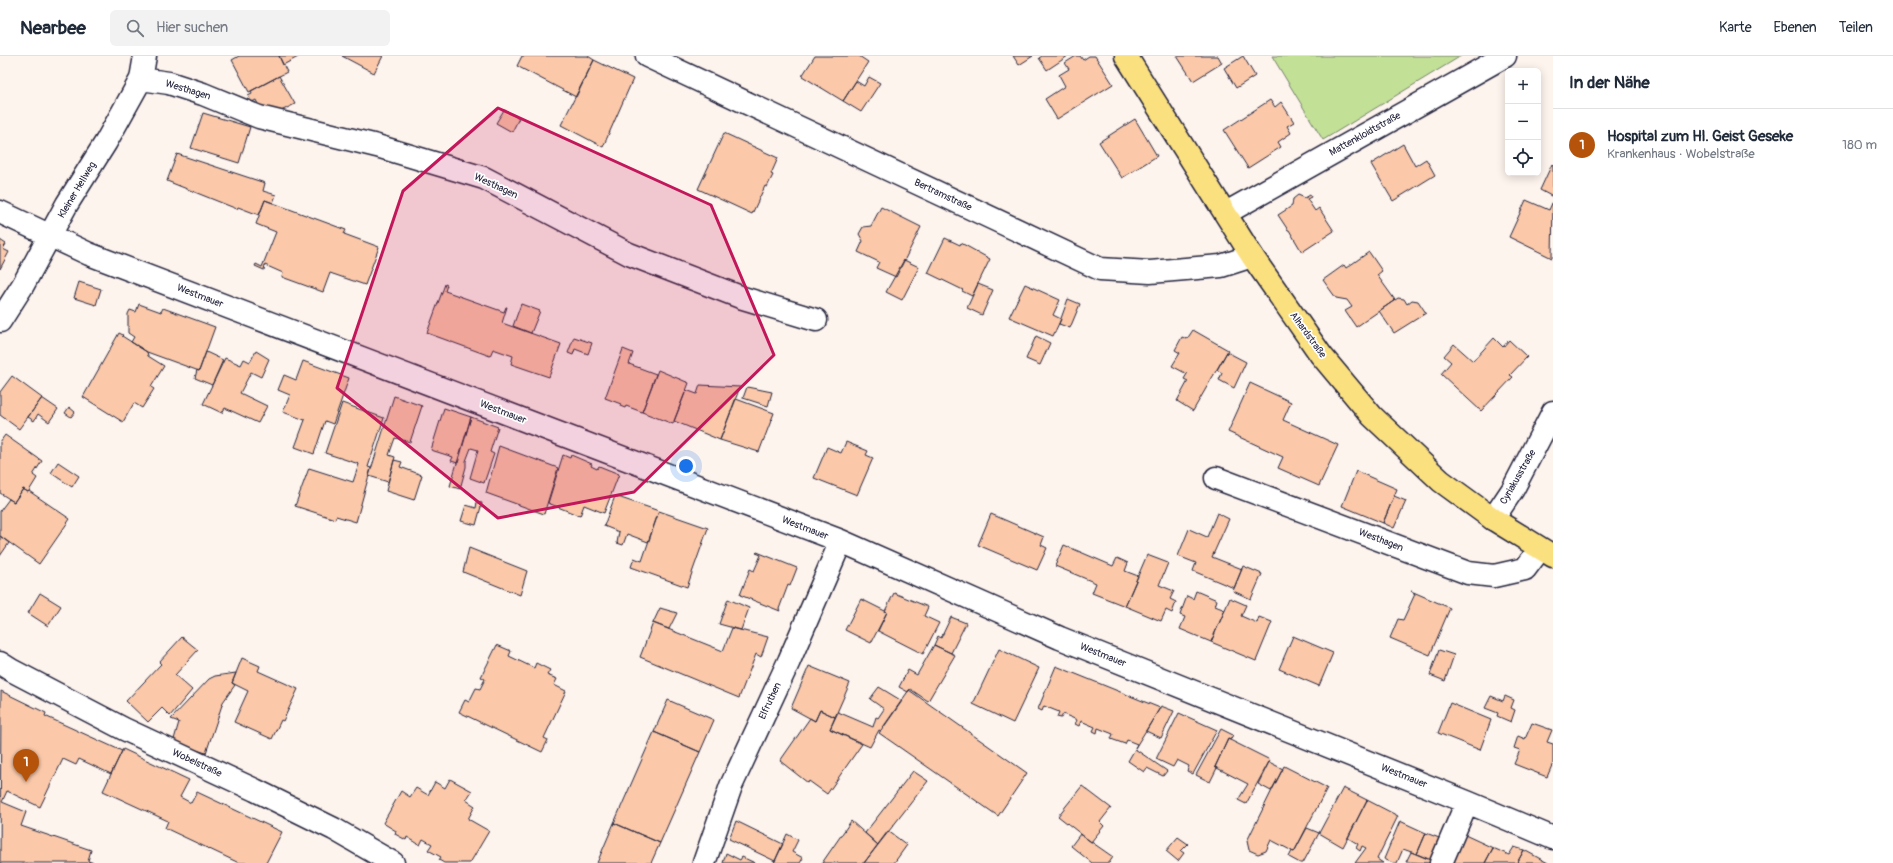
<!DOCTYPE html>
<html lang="de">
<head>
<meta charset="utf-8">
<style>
  body { margin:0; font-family:Pangolin,sans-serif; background:#f2f2f3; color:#1f2937 }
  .controls { position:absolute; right:12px; top:12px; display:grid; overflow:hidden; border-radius:6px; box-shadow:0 2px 10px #0003 }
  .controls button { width:36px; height:36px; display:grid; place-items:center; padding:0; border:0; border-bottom:1px solid #e0e1e3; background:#fff; color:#1f2937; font:20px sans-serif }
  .you { position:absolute; left:686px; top:410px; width:14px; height:14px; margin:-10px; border:3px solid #fff; border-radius:50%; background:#1a73e8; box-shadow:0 0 0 6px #1a73e833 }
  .badge { display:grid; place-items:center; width:26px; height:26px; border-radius:50%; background:#b45309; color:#fff; font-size:13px; font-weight:700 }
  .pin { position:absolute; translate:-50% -33px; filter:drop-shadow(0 1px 2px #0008) }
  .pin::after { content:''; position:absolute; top:21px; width:14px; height:12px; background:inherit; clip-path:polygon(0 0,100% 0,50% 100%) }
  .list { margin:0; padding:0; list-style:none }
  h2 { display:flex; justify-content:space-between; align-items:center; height:52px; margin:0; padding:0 16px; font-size:17px }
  h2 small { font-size:13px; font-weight:400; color:#747a83 }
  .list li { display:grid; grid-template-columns:26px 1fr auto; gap:12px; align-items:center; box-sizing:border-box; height:72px; padding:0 16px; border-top:1px solid #e0e1e3 }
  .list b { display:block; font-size:15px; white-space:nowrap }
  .list p { margin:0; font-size:13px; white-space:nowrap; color:#747a83 }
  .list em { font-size:13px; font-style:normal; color:#747a83 }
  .icon { flex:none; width:22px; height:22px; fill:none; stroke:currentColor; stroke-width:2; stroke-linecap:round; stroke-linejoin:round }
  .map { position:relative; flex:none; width:1553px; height:807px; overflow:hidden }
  header { display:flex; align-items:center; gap:24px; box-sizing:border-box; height:56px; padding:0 20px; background:#fff; border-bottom:1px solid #e0e1e3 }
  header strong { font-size:19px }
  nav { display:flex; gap:22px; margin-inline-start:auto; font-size:14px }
  .search { width:280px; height:36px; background:#f2f2f3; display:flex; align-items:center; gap:10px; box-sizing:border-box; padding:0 14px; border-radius:6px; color:#747a83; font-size:15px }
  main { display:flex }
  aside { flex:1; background:#fff }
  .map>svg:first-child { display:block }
  .green { fill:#c3e097; stroke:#728169 }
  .building { fill:#fbc9aa; stroke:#22223b }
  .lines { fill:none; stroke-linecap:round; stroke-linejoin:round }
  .minor-casing { stroke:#22223b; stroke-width:25 }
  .major-casing { stroke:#22223b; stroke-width:25 }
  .minor { stroke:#fff; stroke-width:22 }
  .major { stroke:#fbe080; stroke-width:22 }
  .marked { fill:#c2185b; fill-opacity:0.2; stroke:#c2185b; stroke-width:3; stroke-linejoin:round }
  .labels { text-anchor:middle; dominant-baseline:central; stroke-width:3.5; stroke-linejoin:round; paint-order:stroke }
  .street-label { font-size:10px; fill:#22223b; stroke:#fff }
</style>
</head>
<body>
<header>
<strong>Nearbee</strong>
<div class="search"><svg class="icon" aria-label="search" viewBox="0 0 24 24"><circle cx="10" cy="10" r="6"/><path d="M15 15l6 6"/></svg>Hier suchen</div>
<nav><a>Karte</a><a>Ebenen</a><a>Teilen</a></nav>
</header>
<main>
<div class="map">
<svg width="1553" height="807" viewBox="0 0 1553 807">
  <rect width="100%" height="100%" fill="#fef4ee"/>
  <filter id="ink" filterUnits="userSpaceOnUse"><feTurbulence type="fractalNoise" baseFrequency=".025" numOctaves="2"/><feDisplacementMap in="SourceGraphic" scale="8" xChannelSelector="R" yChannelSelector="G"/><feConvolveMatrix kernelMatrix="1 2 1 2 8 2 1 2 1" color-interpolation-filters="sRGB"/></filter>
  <g filter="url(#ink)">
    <path class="green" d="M1272 0H1461L1323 84Z"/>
    <path class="building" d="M239 0H279L287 16 249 36 232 4Z
      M279 0H298V1L283 9Z
      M342 0H383L374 17Z
      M522 0H588L594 4 576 41 517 10Z
      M815 0H859L868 6 843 45 802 20Z
      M1013 0H1033L1019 9Z
      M1042 0H1068L1047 14 1039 2Z
      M1076 0H1080L1083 4 1089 0H1095L1113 28 1057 63 1045 43 1065 30 1059 19 1069 13 1065 7Z
      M1177 0H1218L1222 7 1193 25Z
      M1243 0 1255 20 1236 32 1224 12Z
      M594 4 633 23 603 91 561 69Z
      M279 20 295 48 273 59 262 57 256 44 252 46 248 40 252 38 251 35Z
      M869 21 880 27 861 56 843 45 856 25 864 30Z
      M1270 44 1275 51 1281 46 1294 66 1287 70 1291 77 1278 86 1281 91 1248 112 1224 74Z
      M504 54 519 62 512 76 496 67Z
      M203 57 250 71 239 107 191 92Z
      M1135 63 1157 100 1122 122 1099 86Z
      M724 77 778 102 771 118 773 119 767 131 765 130 752 158 698 133Z
      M1403 88 1415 110 1426 103 1435 119 1393 145 1371 108Z
      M177 98 265 127 263 135 276 139 273 147 265 144 259 159 238 151 237 153 167 125Z
      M1552 108 1553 109V141L1540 134Z
      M1298 139 1305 142 1310 139 1311 141 1307 143 1315 155 1319 152 1334 175 1302 196 1289 174H1288L1278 159 1292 150 1293 143Z
      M265 144 346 174 344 178 379 191 365 229 330 217 323 236 282 221 283 217 265 209 264 214 255 210 256 208 262 211 276 176 256 168Z
      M1526 144 1549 154 1553 145 1552 202 1509 181Z
      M881 151 921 171 896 221 876 212 879 206 858 196 863 185 859 178 863 171 871 170Z
      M945 182 960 189 961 187 990 203 972 240 962 235 963 234 928 217Z
      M0 184 6 188 3 193 9 196 0 213Z
      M1369 196 1382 215 1377 219 1395 244 1356 271 1345 255 1352 251 1347 244 1336 242 1323 224 1344 209 1346 212Z
      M904 204 919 211 902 244 886 236Z
      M79 226 101 233 96 249 74 242Z
      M445 228 447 229 445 235 504 256 506 251H507L502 267 561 288 549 321 511 308 513 300 493 293 490 300 427 277Z
      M978 228 993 234 982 259 967 252Z
      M1025 228 1060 244 1053 259 1061 263 1053 280 1009 261Z
      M1398 242 1404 243 1407 248 1412 244 1418 245 1426 257 1394 277 1379 255Z
      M1068 243 1080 248 1070 272 1059 268Z
      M139 248 161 256 163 252 215 271 199 315 147 296 131 286 134 281 128 277V258L130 254 136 256Z
      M521 248 540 255 531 277 513 270Z
      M1193 274 1228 294 1193 355 1177 345 1188 325 1184 323 1187 318 1172 310 1180 297 1175 294 1182 281 1187 283Z
      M119 277 123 279 122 280 147 296 148 300 164 310 151 331 154 333 142 352 134 347 123 366 83 341Z
      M1036 280 1050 287 1040 309 1026 303Z
      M574 281 592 287 588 298 575 293 573 299 568 297Z
      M1494 282 1503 291 1509 284 1527 301 1510 319 1513 321 1481 355 1441 318 1451 306 1444 300 1454 288 1473 305Z
      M623 293 633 297 629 308 656 318 642 356 626 350 625 352 620 350 621 348 605 342Z
      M256 295 269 303 261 321 251 316 240 337 267 350 258 367 225 352 222 357 203 348 225 302 241 309 244 303 250 306Z
      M206 296 223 304 212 329 195 322 197 314 199 315Z
      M1227 296 1246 306 1234 332 1219 324 1222 317 1217 314Z
      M303 305 349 322 333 368 325 365 314 398 295 391 305 364 283 356 290 339 278 334 284 319 296 324Z
      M658 314 689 327 673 368 642 356Z
      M12 320 42 342 19 373 0 359V336Z
      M1250 327 1291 346 1283 364 1338 389 1319 430 1278 412 1283 401 1228 376Z
      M700 329 740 331 720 384 674 365 686 334 697 338Z
      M747 331 772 336 768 350 743 342Z
      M394 340 422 350 410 386 395 382 389 399 395 401 388 426 369 420Z
      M42 342 58 353 49 366 38 358 34 365 28 361Z
      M736 343 774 357 759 396 720 384Z
      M342 347 384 362 368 411 371 412 356 466 336 460 335 463 295 450 309 412 353 426 359 408 325 397Z
      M69 351 75 356 71 361 65 357Z
      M444 352 471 361 458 407 451 405 453 401 431 394Z
      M471 361 498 371 490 396 494 398 484 427 470 422 478 394 471 392 466 405V411L460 433 450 430Z
      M5 379 42 405 33 419 37 422 29 435 28 436 23 433 14 446 0 437V386Z
      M846 386 868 395 866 399 873 402 857 439 814 422 827 391 841 397Z
      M499 390 558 412 544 458 486 437Z
      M563 399 570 402 571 399 592 408 591 410 597 413 599 410 619 418 604 457 584 449 580 460 548 447Z
      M394 404 402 406 400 411 422 419 414 444 386 435Z
      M58 406 79 420 72 431 51 417Z
      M1356 415 1397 433 1383 467 1342 450Z
      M23 433 28 436 29 435 70 463 39 508 0 480V455L9 443 14 446Z
      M615 440 659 455 648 486 627 478 623 489 617 487 619 476 604 470Z
      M1394 440 1406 445 1394 472 1383 467Z
      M477 446 482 447 476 469 461 465 466 449 476 452Z
      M659 455 708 472 687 531 631 511 634 502 642 505Z
      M1217 457 1229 463 1212 501 1242 513 1234 532 1193 515 1196 507 1178 500 1189 473 1207 481Z
      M991 458 1044 481 1041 489 1047 492 1037 514 978 489Z
      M0 480 9 487 0 500Z
      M1064 489 1113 510 1117 502 1128 507 1125 515 1138 520 1125 550 1092 537 1096 527 1055 510Z
      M469 492 527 515 520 539 463 516Z
      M757 496 797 512 790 530 788 529 779 553 780 555 740 539 750 513 754 515 761 499 756 497Z
      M1147 499 1168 507 1159 529 1174 535 1170 543 1176 546 1172 557 1166 554 1161 565 1125 550Z
      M1243 510 1262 518 1251 543 1233 535Z
      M1196 535 1217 544 1215 550 1225 554 1211 586 1180 573 1185 561 1180 559 1187 540 1193 543Z
      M1411 535 1450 552 1430 599 1390 582 1398 563 1403 564 1415 538Z
      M40 537 61 550 48 570 28 557Z
      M894 537 928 551 924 560 939 567 923 598 878 575 887 556 885 555Z
      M1230 542 1246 549 1241 560 1257 567 1259 561 1272 566 1256 605 1211 586Z
      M728 543 749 552 741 574 719 568Z
      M861 543 887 556 871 587 845 574Z
      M660 552 677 557 669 573 653 567Z
      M951 561 966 567 951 597 934 589 938 580 941 582Z
      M653 567 723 595 732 572 768 581 761 601 756 598 739 642 640 601Z
      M1293 580 1333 597 1319 630 1279 613Z
      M182 581 198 594 175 619 192 634 170 660 162 652 148 666 126 645 161 608 159 606Z
      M497 589 511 595 509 600 534 612 536 607 550 614 547 619 557 623 554 629 566 635 544 682 548 684 542 696 459 656 465 644 469 646 476 632 480 633 485 623 481 621Z
      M934 589 955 599 928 645 910 633 908 636 899 631 908 614 917 619Z
      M999 593 1039 612 1013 667 973 648Z
      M1439 594 1454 599 1445 625 1430 619Z
      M242 602 260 610 258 615 298 633 283 665 281 664 272 683 234 666 248 635 232 627Z
      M809 610 850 627 835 661 820 654 815 665 791 652Z
      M1056 610 1160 652 1135 692 1137 688 1127 684 1125 688 1111 683 1113 678 1098 672 1097 677 1093 675 1095 671 1081 665 1079 670 1075 668 1077 664 1063 658 1061 662 1057 661 1059 656 1044 650 1042 655 1038 653Z
      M236 617 232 627 235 629 223 646 206 697 173 687 179 666 171 663 209 623 215 620Z
      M879 631 902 645 881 675 879 674 870 691 830 673 838 656 873 671 876 661 878 662 884 653 870 643Z
      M909 634 1027 717 998 760 879 677Z
      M1 635 46 657 45 660 122 695 111 718 79 703 76 709 63 703 40 751 7 735 2 746 26 756 21 770 91 794 88 805 94 807H0Z
      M1491 640 1503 645 1505 640 1514 644 1511 652 1515 654 1511 666 1497 660 1498 657 1485 652Z
      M668 644 714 664 700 696 654 676Z
      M1450 647 1491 664 1480 694 1438 677Z
      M1161 650 1174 655 1161 682 1146 675Z
      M820 654 835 661 830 673 862 688 827 738 809 725 808 727 780 705 810 662 815 665Z
      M1179 657 1217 674 1193 718 1187 715 1189 710 1177 704 1173 711 1156 703Z
      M1532 667 1552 674 1547 686 1553 688V707L1547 721 1514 708 1520 694 1514 692 1518 680 1525 683Z
      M1221 673 1233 679 1230 684 1228 683 1215 711 1217 712 1210 726 1196 719Z
      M654 676 700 696 660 787 614 767Z
      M1228 683 1270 704 1246 748 1238 744 1248 728 1215 711Z
      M123 693 189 724 180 741 191 747 197 736 282 776 266 807H239L165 772 168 765 103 735Z
      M1135 693 1167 715 1163 720 1147 712 1144 716 1128 705Z
      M1269 706 1283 713 1271 735 1258 728Z
      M1284 710 1327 732 1294 796 1271 784 1266 795 1258 798 1249 794 1247 785Z
      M913 715 928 725 878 789 865 777Z
      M450 723 472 735 466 744 475 750 468 763 489 775 470 807H444L439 804 441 801 428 794 432 788 423 783 420 789 407 781 406 784 395 778 396 775 383 767 401 735 410 741 416 732 428 739 435 726 445 732Z
      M1082 730 1111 752 1100 766 1104 770 1091 786 1058 760Z
      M1343 732 1367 744 1343 791 1319 777Z
      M1367 744 1398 760 1377 803 1383 807H1355L1366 792 1362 790 1360 795 1356 792 1358 788 1348 782Z
      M736 765 783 788 775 805 729 783Z
      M851 765 878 789 864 807H822Z
      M1400 765 1426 777 1417 798 1403 793 1397 807H1393L1384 803Z
      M614 767 660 787 651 807H597Z
      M1307 772 1319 777 1303 807H1300L1289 801 1292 795 1294 796Z
      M888 775 907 789 894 807H864Z
      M1426 777 1442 783 1433 805 1417 798Z
      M787 778 798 784 792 796 803 802 800 807H774Z
      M1080 778 1113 801 1109 807H1092L1071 790Z
      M1465 779 1493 792 1485 807H1452Z
      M1178 781 1188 788 1181 795 1184 797 1178 805 1166 795Z
      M1514 791 1524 794 1517 807H1485L1493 792 1509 799Z
      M1524 794 1548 807H1517Z
      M1411 796 1433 805 1432 807 1406 806Z
      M726 797 740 804 742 801 755 807H723Z"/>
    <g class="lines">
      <defs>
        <path id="minor" d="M647 0 1100 213 1150 216 1221 210 1252 200
          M141 23 169 27 203 38 259 61 377 90 484 122 629 198 743 242 816 264
          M0 156 89 198 841 485 1060 582 1467 746 1553 782
          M1226 157 1505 0
          M0 265 23 229 67 148 106 86 141 23 145 0
          M1216 422 1468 517 1494 520 1525 513 1540 493
          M1493 463 1513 433 1553 356
          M0 607 11 614 124 673 255 734 334 773 393 807
          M704 807 731 730 789 605 841 485
          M1441 807 1467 746"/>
        <path id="major" d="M1126 0 1252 200 1321 299 1372 360 1441 425 1493 463 1553 500"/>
      </defs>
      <use href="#minor" class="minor-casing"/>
      <use href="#major" class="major-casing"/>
      <use href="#minor" class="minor"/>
      <use href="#major" class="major"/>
    </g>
  </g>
  <path class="marked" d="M498 52 711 149 774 299 634 436 498 462 337 332 403 135Z"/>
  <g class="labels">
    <g class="street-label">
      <text transform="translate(188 34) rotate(17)">Westhagen</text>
      <text transform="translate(1365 78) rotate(-29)">Mattenkloidtstraße</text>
      <text transform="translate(496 130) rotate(25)">Westhagen</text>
      <text transform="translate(77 134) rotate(-59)">Kleiner Hellweg</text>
      <text transform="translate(943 139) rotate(25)">Bertramstraße</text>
      <text transform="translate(200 240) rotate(21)">Westmauer</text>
      <text transform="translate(1308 279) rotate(54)">Alhardstraße</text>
      <text transform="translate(503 356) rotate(21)">Westmauer</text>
      <text transform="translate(1518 421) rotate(-60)">Cyriakusstraße</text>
      <text transform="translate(805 472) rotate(21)">Westmauer</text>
      <text transform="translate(1381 484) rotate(21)">Westhagen</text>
      <text transform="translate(1103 599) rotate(22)">Westmauer</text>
      <text transform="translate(770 645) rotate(-65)">Elfruthen</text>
      <text transform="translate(197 707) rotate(25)">Wobelstraße</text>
      <text transform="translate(1404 720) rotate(22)">Westmauer</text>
    </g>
  </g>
</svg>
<div class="controls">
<button>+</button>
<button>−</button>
<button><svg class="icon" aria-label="locate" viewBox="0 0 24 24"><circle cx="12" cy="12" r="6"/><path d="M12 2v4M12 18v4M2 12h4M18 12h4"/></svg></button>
</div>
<div class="you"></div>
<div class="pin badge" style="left:26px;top:726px">1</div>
</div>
<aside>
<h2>In der Nähe<small></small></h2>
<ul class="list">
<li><span class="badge">1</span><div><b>Hospital zum Hl. Geist Geseke</b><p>Krankenhaus · Wobelstraße</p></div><em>180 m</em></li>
</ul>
</aside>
</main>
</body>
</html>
